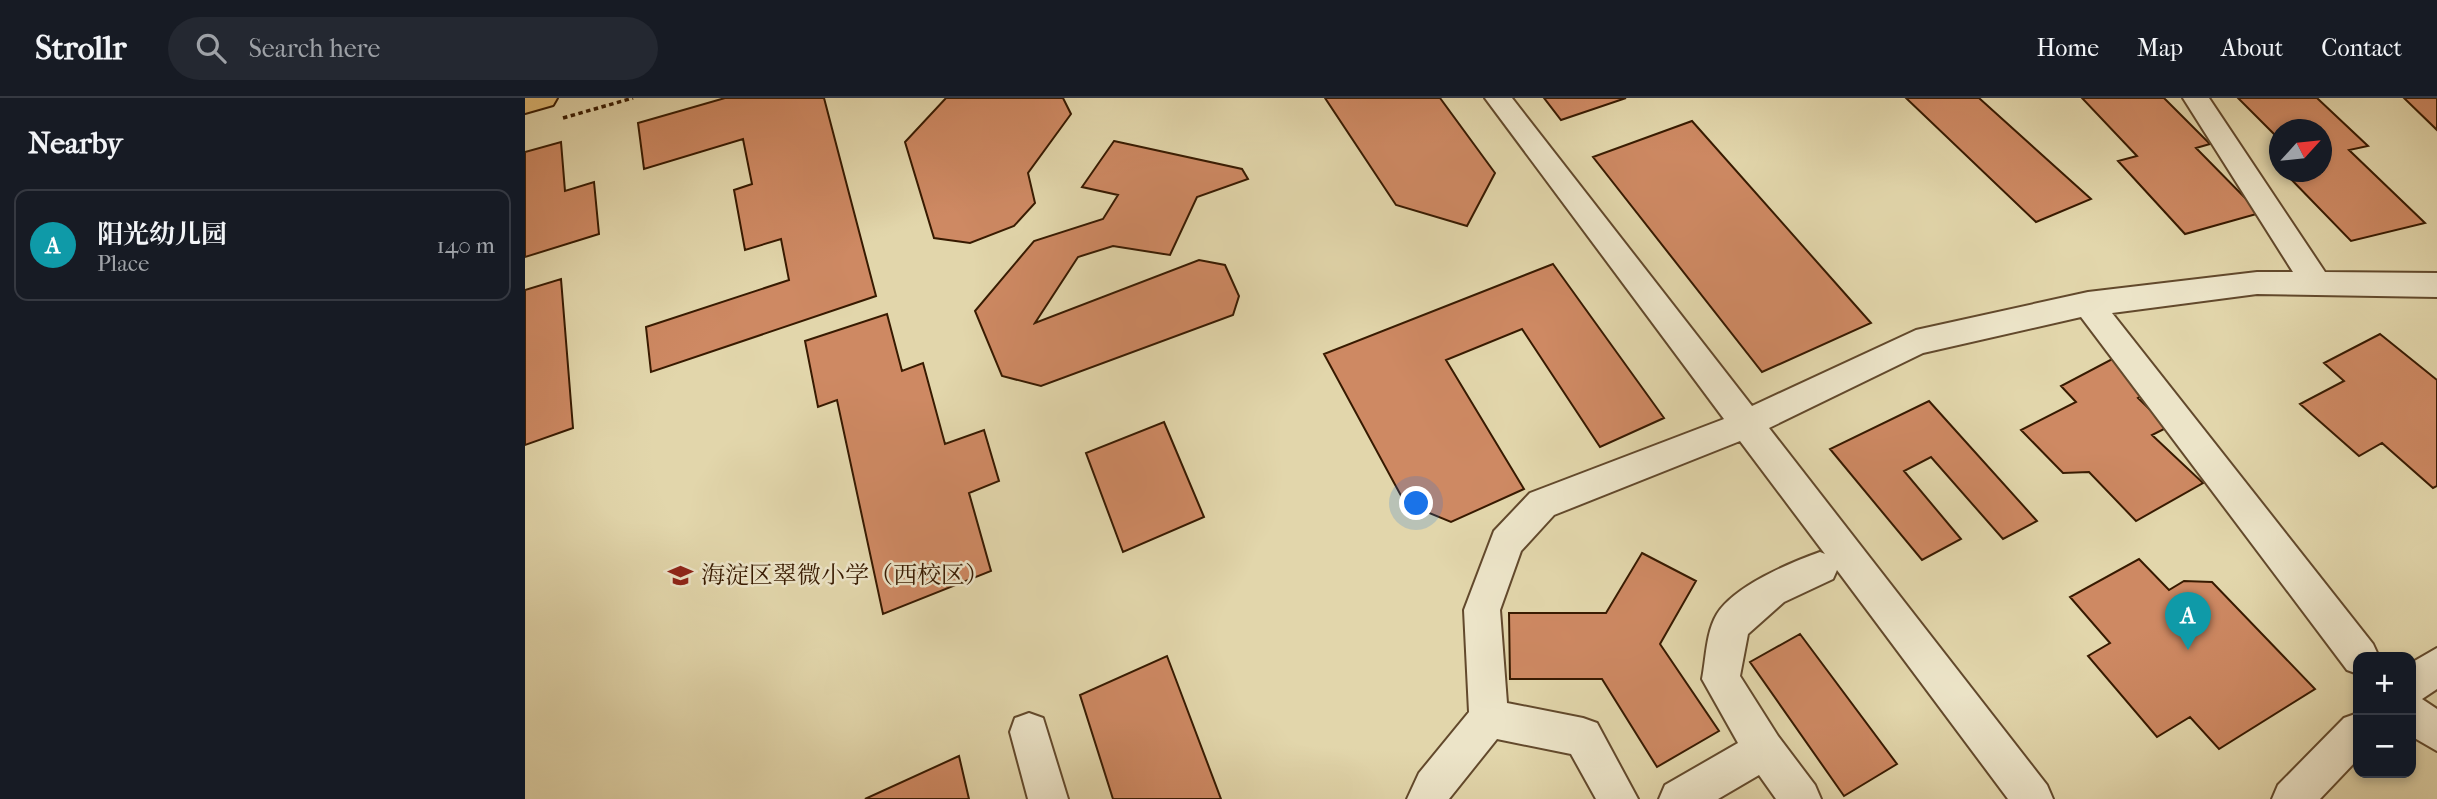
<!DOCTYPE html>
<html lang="en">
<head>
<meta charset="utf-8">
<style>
  body { margin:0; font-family:"IM FELL French Canon","Noto Serif SC",serif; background:#242831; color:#f1f3f6 }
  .controls { position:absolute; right:21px; bottom:21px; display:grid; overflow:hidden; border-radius:14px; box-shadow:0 4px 10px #0003 }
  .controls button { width:63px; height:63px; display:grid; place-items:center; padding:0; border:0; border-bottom:2px solid #363941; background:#171b24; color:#f1f3f6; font:35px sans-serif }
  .compass { position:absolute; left:1744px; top:21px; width:63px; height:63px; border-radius:50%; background:#171b24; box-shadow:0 4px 10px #0003; rotate:63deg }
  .you { position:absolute; left:892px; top:406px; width:24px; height:24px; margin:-18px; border:5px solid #fff; border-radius:50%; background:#1a73e8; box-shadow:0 0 0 10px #1a73e833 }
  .badge { display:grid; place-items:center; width:46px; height:46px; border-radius:50%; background:#c59692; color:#fff; font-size:23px; font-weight:700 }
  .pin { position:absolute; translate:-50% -58px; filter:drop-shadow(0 2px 4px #0008) }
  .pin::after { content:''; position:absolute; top:37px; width:24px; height:21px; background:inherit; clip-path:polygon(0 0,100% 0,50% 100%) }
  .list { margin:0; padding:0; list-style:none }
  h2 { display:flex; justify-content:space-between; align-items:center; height:91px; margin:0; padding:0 28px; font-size:30px }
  h2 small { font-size:23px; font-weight:400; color:#9ea1a6 }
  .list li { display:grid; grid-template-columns:46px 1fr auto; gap:21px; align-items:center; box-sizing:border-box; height:112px; margin:0 14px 14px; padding:0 14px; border:2px solid #363941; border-radius:14px }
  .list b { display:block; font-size:26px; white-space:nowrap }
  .list p { margin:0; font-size:23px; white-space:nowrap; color:#9ea1a6 }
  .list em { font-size:23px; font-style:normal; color:#9ea1a6 }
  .icon { flex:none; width:38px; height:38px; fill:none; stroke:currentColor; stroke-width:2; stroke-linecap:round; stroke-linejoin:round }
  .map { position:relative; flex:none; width:1912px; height:701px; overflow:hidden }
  header { display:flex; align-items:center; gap:42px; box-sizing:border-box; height:98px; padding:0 35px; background:#171b24; border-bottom:2px solid #363941 }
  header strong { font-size:33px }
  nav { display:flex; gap:38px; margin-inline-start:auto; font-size:24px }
  .search { width:490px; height:63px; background:#242831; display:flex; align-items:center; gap:18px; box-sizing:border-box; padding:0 24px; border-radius:38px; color:#9ea1a6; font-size:26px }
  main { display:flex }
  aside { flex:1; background:#171b24 }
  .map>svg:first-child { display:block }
  .building { fill:#ce8963; stroke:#371a01; stroke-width:2 }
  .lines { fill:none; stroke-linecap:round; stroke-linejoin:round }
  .minor-casing { stroke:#62492c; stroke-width:4 }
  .major-casing { stroke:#371a01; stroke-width:4 }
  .path { stroke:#371a01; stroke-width:3.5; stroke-dasharray:4.5 3.5; stroke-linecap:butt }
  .minor { fill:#ece4c8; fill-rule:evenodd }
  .major { fill:#e1bb76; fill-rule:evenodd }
  .labels { text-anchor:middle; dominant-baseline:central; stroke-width:5; stroke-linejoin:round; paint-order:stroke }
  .poi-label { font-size:24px; fill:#371a01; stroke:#ece4c8; text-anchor:start }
</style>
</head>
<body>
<header>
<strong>Strollr</strong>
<div class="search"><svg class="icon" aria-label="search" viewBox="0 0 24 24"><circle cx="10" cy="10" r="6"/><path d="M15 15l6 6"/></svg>Search here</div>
<nav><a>Home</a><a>Map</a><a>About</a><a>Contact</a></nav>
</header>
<main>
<aside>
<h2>Nearby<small></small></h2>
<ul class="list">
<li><span class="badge" style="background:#0f9aa8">A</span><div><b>阳光幼儿园</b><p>Place</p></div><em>140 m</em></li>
</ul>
</aside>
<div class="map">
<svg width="1912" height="701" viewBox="0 0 1912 701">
  <rect width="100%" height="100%" fill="#e2d6ab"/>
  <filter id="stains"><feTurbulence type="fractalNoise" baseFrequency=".00286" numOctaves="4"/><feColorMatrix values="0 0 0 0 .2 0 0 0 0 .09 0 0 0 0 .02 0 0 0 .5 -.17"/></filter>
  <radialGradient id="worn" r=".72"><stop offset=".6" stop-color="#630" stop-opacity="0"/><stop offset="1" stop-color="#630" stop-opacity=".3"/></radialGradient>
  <path class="building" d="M200 0H299L351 198 126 274 121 229 264 182 256 141 220 152 209 92 227 86 218 41 119 71 113 25Z
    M421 0H538L546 16 503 75 510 105 489 128 445 145 409 140 380 44Z
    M800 0H915L970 75 942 128 871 107Z
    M1019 0H1101L1036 22Z
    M1381 0H1454L1566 101 1511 124Z
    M1557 0H1639L1685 46 1671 50 1735 115 1660 136 1593 63 1612 58Z
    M1713 0H1792L1843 48 1824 52 1900 125 1826 143 1759 74H1797V32H1755V42Z
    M1879 0H1912V32Z
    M1167 23 1346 225 1237 274 1068 59Z
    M589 43 717 71 723 81 672 99 645 157 588 148 553 159 510 225 674 162 700 167 714 198 708 217 516 288 477 278 450 213 509 143 578 121 593 97 557 89Z
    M36 44 40 93 69 84 74 136 0 159V54Z
    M1028 166 1139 320 1075 349 997 231 921 262 999 391 926 424 880 405 799 256Z
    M36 181 48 330 0 347V192Z
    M362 216 377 273 398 265 420 346 459 332 474 383 444 395 466 473 358 516 312 302 293 309 280 243Z
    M1855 236 1912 282V388L1908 390 1857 345 1834 358 1775 306 1819 283 1799 265Z
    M1593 258 1628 292 1613 300 1643 329 1627 337 1678 385 1611 423 1564 374 1538 375 1496 332 1551 304 1536 288Z
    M1404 303 1512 423 1478 441 1406 359 1379 373 1436 441 1397 462 1305 351Z
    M639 324 679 419 598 454 561 355Z
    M1117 455 1171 483 1135 546 1194 633 1132 669 1077 581H985L984 515H1081Z
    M1614 461 1644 492 1659 483 1687 484 1790 591 1694 651 1665 619 1632 639 1563 558 1585 545 1545 499Z
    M1275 536 1372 666 1319 698 1225 564Z
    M642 558 696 701H588L555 597Z
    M434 658 444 701H340Z"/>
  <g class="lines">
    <defs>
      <path id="minor" d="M960 0H987L1227 308 1391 232 1563 194 1732 174H1768L1658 0H1684L1800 174 1912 175V199L1732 196 1587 215 1848 546 1854 559H1833V576L1822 572 1556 219 1398 255 1244 330 1522 687 1528 701H1483L1312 472 1308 481 1259 504 1223 536 1215 578 1253 638 1290 687 1296 701H1251L1234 677 1193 701H1134L1140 687 1213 645 1177 581C1181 561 1181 534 1192 516 1210 488 1264 465 1295 454L1300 456 1215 343 1029 417 996 453 975 512 982 605 1058 620 1072 625 1113 701H1071L1046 656 972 641 924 701H882L894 675 944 614 939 512 969 433 1005 395 1199 321Z
        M1912 550V591L1897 601 1912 611V653L1886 638V565Z
        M504 615 518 620 543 701H503L485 634 490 620Z
        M1833 615V661L1795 701H1747L1753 687 1819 620Z"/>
      <path id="major" d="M0 0H32L28 7 0 15Z"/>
    </defs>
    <use href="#minor" class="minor-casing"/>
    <use href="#major" class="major-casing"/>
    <path class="path" d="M38 20 108 0"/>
    <use href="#minor" class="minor"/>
    <use href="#major" class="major"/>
  </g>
  <defs>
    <symbol id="school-bare" viewBox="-9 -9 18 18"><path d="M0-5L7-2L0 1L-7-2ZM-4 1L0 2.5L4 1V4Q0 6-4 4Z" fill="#8f2418" stroke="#ece4c8" stroke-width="2.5" paint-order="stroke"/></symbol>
  </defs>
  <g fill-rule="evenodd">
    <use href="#school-bare" x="138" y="460" width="35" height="35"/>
  </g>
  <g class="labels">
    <g class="poi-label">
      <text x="176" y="477">海淀区翠微小学（西校区）</text>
    </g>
  </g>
  <rect width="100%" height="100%" filter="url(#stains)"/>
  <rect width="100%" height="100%" fill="url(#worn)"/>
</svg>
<div class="controls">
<button>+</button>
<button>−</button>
</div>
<svg class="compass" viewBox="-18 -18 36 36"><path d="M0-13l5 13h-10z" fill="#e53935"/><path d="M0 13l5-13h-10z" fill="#9ea1a6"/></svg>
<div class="you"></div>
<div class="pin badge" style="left:1663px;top:552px;background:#0f9aa8">A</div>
</div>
</main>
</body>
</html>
